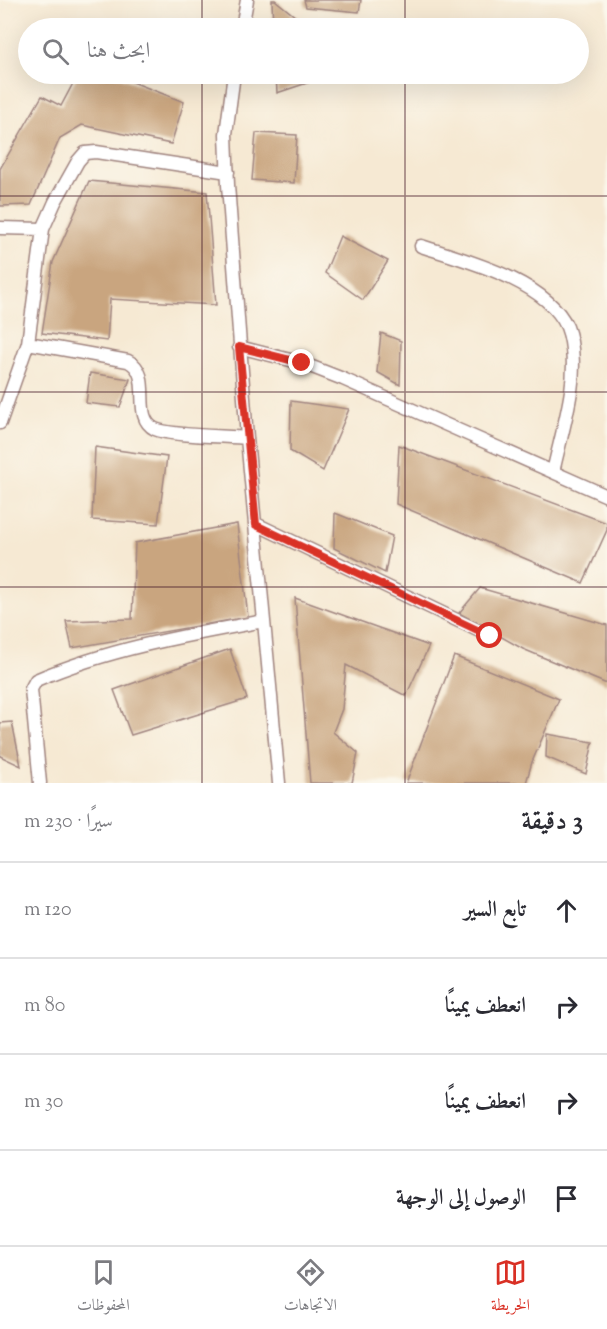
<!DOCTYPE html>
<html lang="ar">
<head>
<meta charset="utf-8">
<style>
  body { margin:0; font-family:"Sorts Mill Goudy",Amiri,serif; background:#f7f7f7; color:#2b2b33; direction:rtl }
  .stop { position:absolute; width:18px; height:18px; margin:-14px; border:4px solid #d93025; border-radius:50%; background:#fff }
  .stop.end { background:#d93025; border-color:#fff; box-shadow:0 2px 6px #0008 }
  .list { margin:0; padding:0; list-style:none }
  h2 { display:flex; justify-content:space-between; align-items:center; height:78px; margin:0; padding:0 24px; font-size:26px }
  h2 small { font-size:20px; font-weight:400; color:#7c7c81 }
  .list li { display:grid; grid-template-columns:39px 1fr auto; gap:18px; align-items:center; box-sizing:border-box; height:96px; padding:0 24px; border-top:2px solid #e1e1e2 }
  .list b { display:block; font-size:22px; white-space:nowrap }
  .list em { font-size:20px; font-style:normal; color:#7c7c81 }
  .icon { flex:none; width:33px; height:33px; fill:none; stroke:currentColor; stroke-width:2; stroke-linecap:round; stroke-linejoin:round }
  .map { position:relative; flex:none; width:607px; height:783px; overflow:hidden; direction:ltr }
  .search { position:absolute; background:#fff; box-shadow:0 6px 24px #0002; left:18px; right:18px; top:18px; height:66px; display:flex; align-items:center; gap:15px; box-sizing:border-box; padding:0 21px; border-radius:33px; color:#7c7c81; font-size:22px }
  .sheet { height:462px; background:#fff }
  nav { display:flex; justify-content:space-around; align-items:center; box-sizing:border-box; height:84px; border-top:2px solid #e1e1e2; background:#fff; font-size:16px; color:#7c7c81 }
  nav a { display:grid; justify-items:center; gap:3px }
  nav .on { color:#d93025 }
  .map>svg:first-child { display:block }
  .building { fill:#c9a57f }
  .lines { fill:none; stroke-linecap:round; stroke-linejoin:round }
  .street-casing { stroke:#a0847f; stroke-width:15 }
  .street { stroke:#fff; stroke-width:12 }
  .route { stroke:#d93025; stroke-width:8 }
  .grid { fill:none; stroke:#4a1f2b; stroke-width:1.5; stroke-opacity:0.55 }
</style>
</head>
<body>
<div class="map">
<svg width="607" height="783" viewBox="0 0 607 783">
  <rect width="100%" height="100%" fill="#fbf7ec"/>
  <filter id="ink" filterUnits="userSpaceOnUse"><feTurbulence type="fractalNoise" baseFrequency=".0167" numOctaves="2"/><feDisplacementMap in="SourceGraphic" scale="12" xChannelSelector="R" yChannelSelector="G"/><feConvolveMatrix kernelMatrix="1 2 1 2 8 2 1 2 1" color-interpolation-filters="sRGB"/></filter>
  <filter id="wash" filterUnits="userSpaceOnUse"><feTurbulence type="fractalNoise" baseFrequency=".008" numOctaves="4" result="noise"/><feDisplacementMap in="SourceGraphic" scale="24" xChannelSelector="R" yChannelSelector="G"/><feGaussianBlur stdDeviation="1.35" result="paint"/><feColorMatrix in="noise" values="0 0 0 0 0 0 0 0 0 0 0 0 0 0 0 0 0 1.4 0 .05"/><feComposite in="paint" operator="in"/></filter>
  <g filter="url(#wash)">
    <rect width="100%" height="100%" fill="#f6e9d3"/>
    <g id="blocks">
      <path class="building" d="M272 0H275L302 22 304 28H273Z
        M304 0H361L359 12 306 7Z
        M78 74H112L184 102 171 144 82 125 60 138 31 205 0 206V169L42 96 61 106Z
        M276 74H317L319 79 277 93Z
        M256 133 297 135 294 183 252 180Z
        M89 181 207 192 216 305 110 299 107 341 42 333 53 262Z
        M340 236 388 261 363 300 325 273Z
        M381 333 401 341 400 385 377 372Z
        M90 373 130 379 120 407 86 403Z
        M291 401 349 409 323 471 290 451Z
        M399 445 607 523V530L583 583 396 504Z
        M95 447 167 457 158 524 92 520Z
        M335 513 392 536 385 573 334 548Z
        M237 524 248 617 72 648 66 621 132 619 135 543Z
        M480 588 607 625V684L523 649 459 613Z
        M295 598 429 646 406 696 346 665 342 709 333 732 358 753 352 783H310Z
        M230 649 247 699 131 735 114 690Z
        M454 656 559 699 532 762 526 783H406Z
        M12 722 21 766 0 756V723Z
        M547 734 593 742 586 774 546 757Z"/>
    </g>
  </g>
  <g filter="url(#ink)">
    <use href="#blocks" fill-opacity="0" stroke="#a0847f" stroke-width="1.5"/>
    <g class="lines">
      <defs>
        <path id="street" d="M242 28 247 0
          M234 74 226 134 228 185 247 438 279 783
          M0 228 43 229
          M421 246C465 260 547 281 567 327 574 345 574 372 571 391 567 418 559 445 553 472
          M28 343 128 361C155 374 130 417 155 429 170 436 227 436 247 438
          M239 347 302 363 343 379 607 496
          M0 423 28 343 43 229 55 202 78 161 85 153 96 152 228 172
          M256 524 490 636
          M40 783 31 689 36 680C108 649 187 635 264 621"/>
      </defs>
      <use href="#street" class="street-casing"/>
      <use href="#street" class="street"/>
    </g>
  </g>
  <g class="lines" filter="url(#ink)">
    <path class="route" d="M302 363 239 347 256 525 490 636"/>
  </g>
  <path class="grid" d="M202 0V28M405 0V28M202 74V783M405 74V783M0 196H607M0 392H607M0 587H607"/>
</svg>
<div class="stop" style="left:490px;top:636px"></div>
<div class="stop end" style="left:302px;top:363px"></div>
<div class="search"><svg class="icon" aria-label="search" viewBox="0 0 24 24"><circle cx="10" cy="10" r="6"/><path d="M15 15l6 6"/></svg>ابحث هنا</div>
</div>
<section class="sheet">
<h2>3 دقيقة<small>سيرًا · 230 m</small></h2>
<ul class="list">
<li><svg class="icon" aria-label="ahead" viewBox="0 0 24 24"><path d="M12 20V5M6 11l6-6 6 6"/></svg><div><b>تابع السير</b></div><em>120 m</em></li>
<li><svg class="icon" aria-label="right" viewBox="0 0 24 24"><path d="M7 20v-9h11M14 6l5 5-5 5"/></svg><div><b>انعطف يمينًا</b></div><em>80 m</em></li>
<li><svg class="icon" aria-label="right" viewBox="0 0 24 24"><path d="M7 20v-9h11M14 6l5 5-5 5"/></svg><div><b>انعطف يمينًا</b></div><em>30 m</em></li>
<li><svg class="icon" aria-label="arrive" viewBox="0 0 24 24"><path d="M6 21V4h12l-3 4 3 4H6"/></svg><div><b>الوصول إلى الوجهة</b></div></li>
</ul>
</section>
<nav>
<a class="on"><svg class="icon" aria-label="map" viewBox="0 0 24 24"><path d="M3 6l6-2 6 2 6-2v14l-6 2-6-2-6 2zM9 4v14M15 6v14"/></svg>الخريطة</a>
<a><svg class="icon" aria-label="directions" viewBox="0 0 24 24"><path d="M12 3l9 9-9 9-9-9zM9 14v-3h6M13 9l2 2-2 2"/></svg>الاتجاهات</a>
<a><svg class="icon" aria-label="saved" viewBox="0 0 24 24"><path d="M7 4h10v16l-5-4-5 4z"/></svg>المحفوظات</a>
</nav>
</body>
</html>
